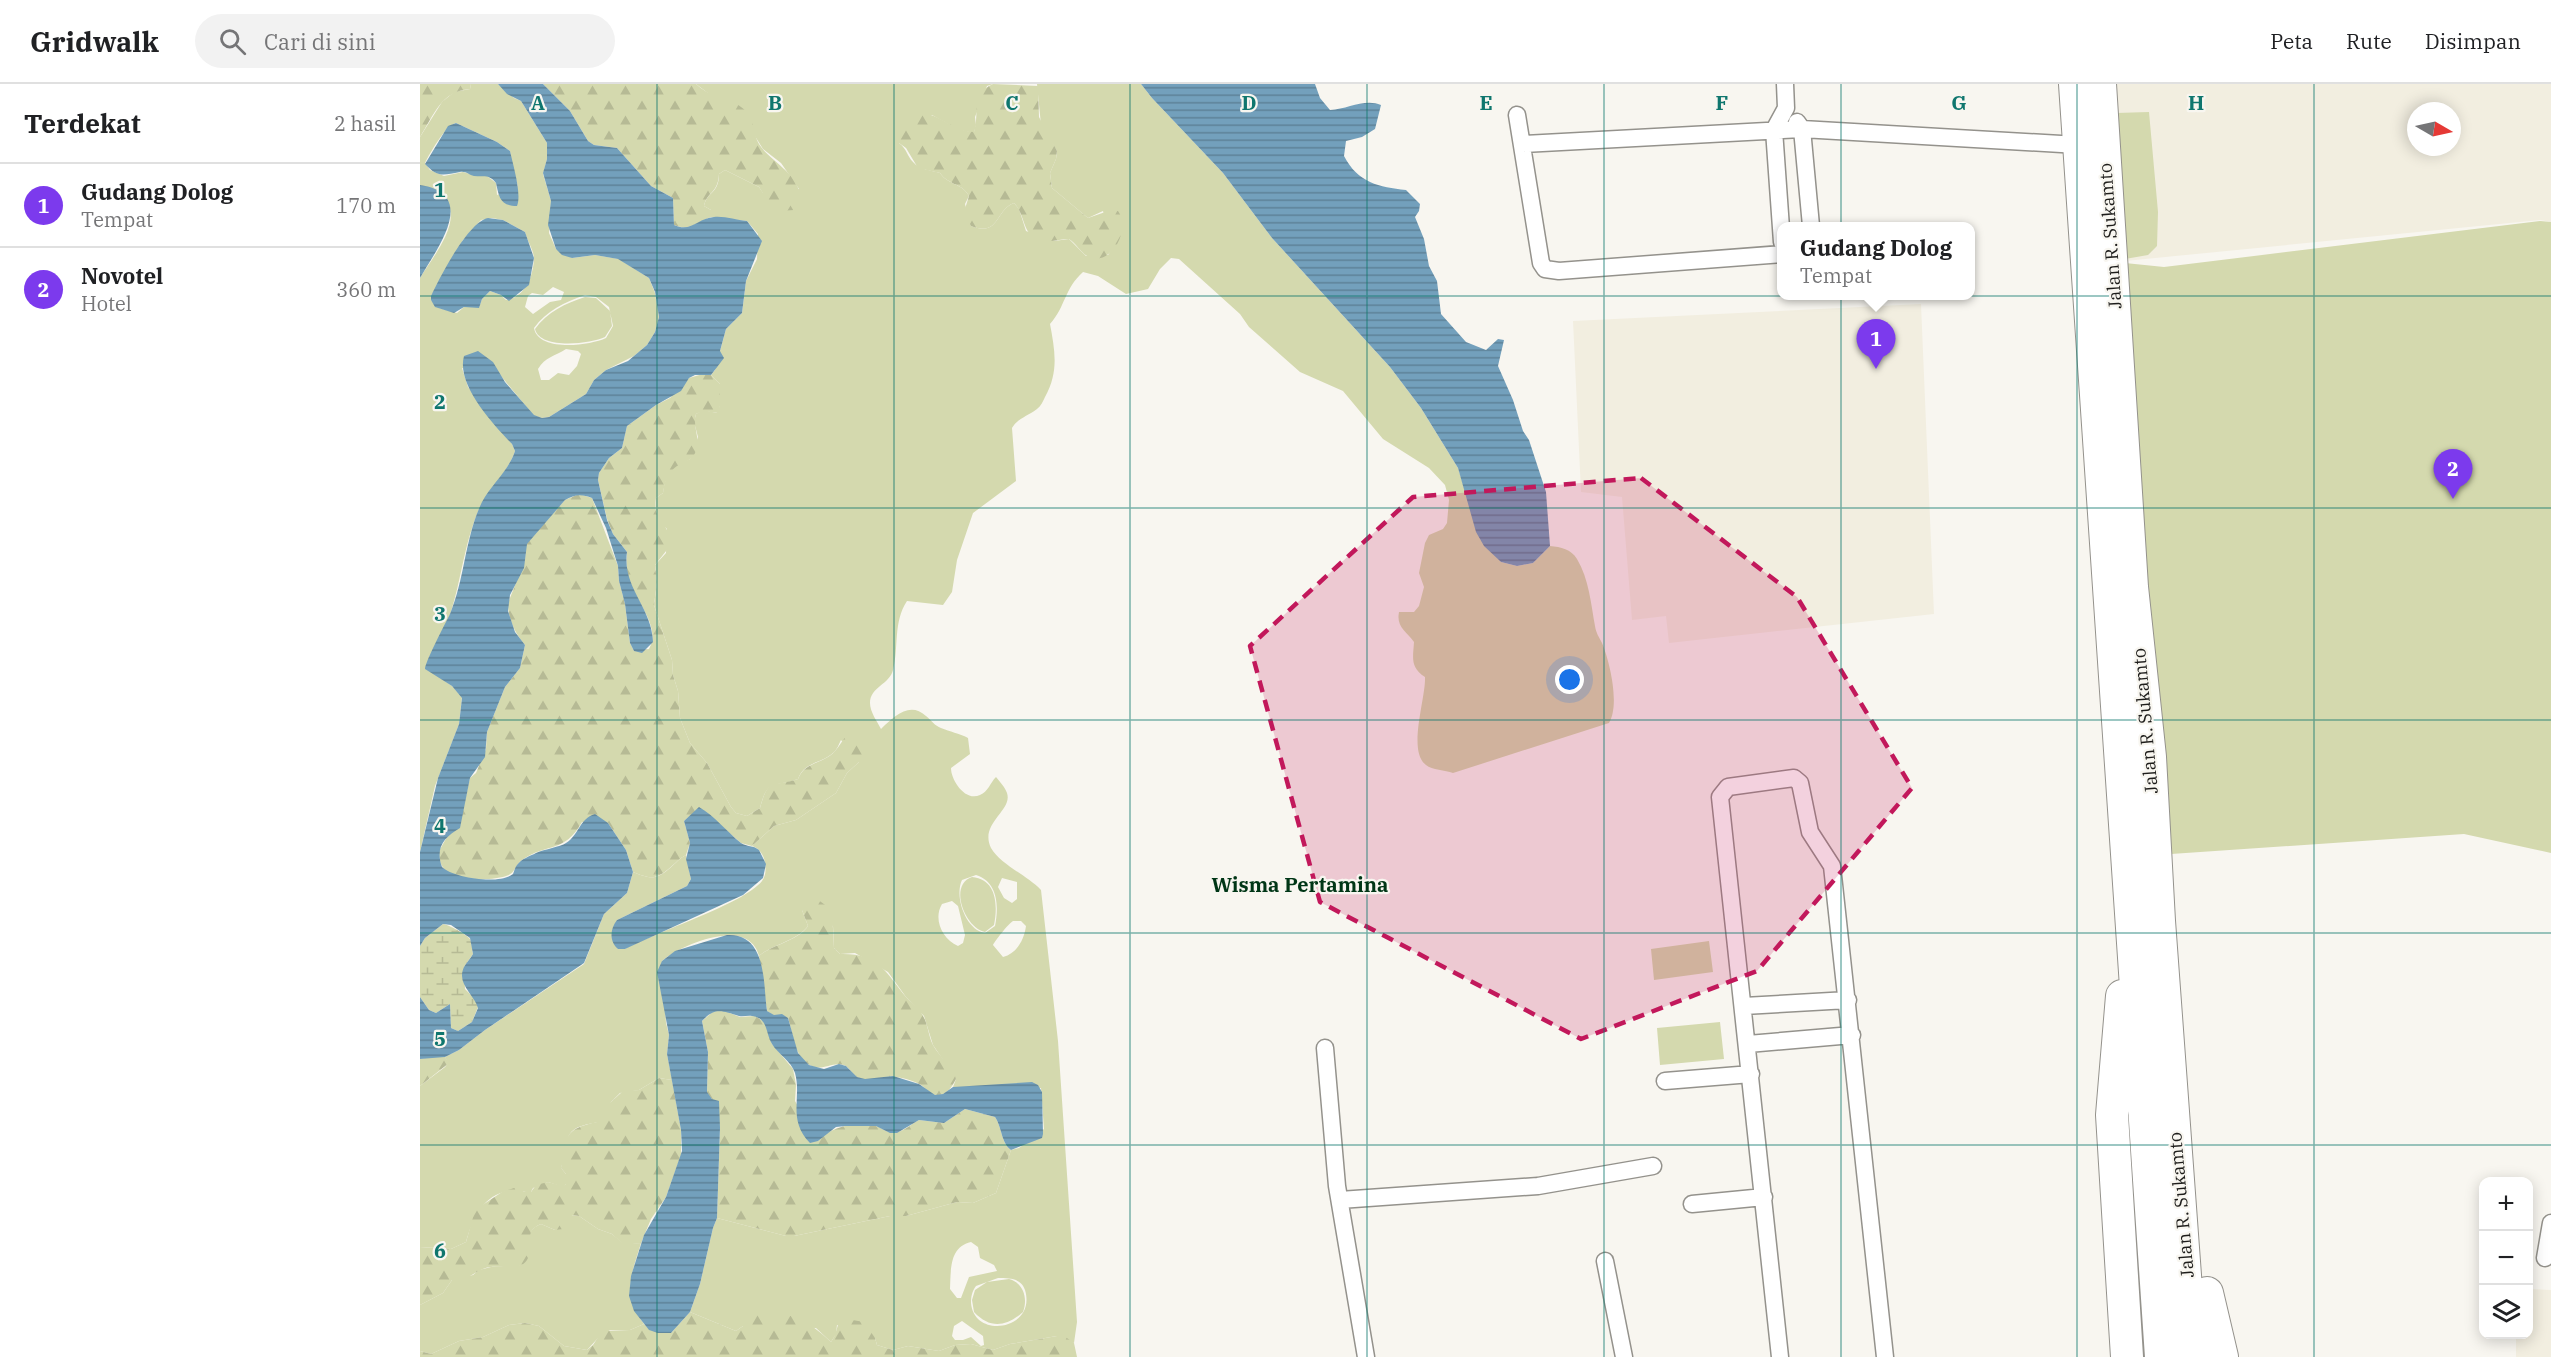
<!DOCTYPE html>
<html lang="id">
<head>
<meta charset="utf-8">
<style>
  body { margin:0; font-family:"IBM Plex Serif",serif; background:#f2f2f2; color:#202124 }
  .controls { position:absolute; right:18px; bottom:18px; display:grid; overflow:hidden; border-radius:12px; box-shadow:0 3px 15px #0003 }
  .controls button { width:54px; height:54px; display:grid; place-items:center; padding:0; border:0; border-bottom:2px solid #e0e0e0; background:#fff; color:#202124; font:30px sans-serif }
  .compass { position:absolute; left:1987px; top:18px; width:54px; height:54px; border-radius:50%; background:#fff; box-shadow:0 3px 15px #0003; rotate:99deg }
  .you { position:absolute; left:1150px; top:596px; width:21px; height:21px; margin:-15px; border:4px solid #fff; border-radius:50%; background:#1a73e8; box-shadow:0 0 0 9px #1a73e833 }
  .badge { display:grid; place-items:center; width:39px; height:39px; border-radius:50%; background:#7c3aed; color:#fff; font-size:20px; font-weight:700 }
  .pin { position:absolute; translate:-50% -50px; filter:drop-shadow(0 2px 3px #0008) }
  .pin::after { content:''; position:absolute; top:32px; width:21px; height:18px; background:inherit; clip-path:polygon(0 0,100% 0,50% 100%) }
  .popup { position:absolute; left:1357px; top:138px; width:198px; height:78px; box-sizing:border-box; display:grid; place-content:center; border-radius:12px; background:#fff; filter:drop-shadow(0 2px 4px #0005); font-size:20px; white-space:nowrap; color:#757577 }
  .popup b { font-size:22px; color:#202124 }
  .popup::after { content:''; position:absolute; left:50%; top:100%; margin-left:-12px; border:12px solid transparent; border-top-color:#fff }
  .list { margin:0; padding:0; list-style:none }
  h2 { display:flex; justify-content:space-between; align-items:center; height:78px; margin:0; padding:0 24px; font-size:26px }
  h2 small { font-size:20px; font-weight:400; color:#757577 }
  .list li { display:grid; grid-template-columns:39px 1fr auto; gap:18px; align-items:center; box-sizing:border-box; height:84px; padding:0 24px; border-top:2px solid #e0e0e0 }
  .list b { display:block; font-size:22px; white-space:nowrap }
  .list p { margin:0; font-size:20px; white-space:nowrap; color:#757577 }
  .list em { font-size:20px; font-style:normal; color:#757577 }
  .icon { flex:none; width:33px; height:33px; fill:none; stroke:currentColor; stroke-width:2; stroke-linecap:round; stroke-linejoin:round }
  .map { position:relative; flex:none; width:2131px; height:1273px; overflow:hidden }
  header { display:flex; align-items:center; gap:36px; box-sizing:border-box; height:84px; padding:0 30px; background:#fff; border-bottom:2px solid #e0e0e0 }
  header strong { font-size:28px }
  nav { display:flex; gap:33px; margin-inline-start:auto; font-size:21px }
  .search { width:420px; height:54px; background:#f2f2f2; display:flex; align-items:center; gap:15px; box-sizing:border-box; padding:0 21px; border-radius:33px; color:#757577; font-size:22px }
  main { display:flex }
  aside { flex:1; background:#fff }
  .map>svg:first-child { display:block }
  .built { fill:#f2eee0; fill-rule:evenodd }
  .green { fill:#d4d9ae; fill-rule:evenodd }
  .forest { fill:url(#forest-firs) }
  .wetland { fill:url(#wetland-marsh) }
  .water { fill:url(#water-rules) }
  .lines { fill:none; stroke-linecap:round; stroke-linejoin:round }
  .street-casing { stroke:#94928c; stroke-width:19 }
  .highway-casing { stroke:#94928c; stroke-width:34 }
  .street { stroke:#fff; stroke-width:16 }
  .highway { stroke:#fff; stroke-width:32 }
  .marked { fill:#c2185b; fill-opacity:0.2; stroke:#c2185b; stroke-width:4.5; stroke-dasharray:12 8; stroke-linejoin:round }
  .grid { fill:none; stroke:#0f766e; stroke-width:1.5; stroke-opacity:0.55 }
  .labels { text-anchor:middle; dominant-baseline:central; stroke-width:4.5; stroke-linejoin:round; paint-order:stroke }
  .street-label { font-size:18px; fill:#1e1d1b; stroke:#f8f6f0 }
  .neighbourhood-label { font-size:20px; font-weight:bold; fill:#003616; stroke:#f8f6f0 }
  .grid-label { font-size:20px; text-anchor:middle; font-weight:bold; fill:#0f766e; stroke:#f8f6f0; stroke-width:4.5; stroke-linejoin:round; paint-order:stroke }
</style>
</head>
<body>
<header>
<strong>Gridwalk</strong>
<div class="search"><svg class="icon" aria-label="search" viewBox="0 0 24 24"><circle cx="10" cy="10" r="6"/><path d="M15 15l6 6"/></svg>Cari di sini</div>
<nav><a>Peta</a><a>Rute</a><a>Disimpan</a></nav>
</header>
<main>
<aside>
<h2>Terdekat<small>2 hasil</small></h2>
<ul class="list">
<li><span class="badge">1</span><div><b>Gudang Dolog</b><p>Tempat</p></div><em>170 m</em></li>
<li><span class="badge">2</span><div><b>Novotel</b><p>Hotel</p></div><em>360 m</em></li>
</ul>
</aside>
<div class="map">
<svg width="2131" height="1273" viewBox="0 0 2131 1273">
  <defs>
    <pattern id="forest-firs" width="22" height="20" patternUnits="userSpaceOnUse" patternTransform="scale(1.5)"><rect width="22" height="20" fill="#d4d9ae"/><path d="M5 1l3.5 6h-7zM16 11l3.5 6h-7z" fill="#b6ba95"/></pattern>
    <pattern id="wetland-marsh" width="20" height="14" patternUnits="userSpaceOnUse" patternTransform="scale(1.5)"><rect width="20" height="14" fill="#d4d9ae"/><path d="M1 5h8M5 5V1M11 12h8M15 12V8" fill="none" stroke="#b6ba95"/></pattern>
    <pattern id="water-rules" width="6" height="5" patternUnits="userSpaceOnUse" patternTransform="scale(1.5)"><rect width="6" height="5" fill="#73a0bc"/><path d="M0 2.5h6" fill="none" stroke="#5e8298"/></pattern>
  </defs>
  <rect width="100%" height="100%" fill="#f8f6f0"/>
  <path class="built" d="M1693 0H2131V138L2120 136 1705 177ZM1996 27H2032V63H1996Z
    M1501 220 1514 530 1249 559 1246 532 1212 536 1202 413 1161 408 1153 237Z
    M2109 1205 2131 1206V1273H2096V1251L2108 1250Z"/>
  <path class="green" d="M51 0H78L94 14 101 17 127 59V75L123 90 131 117 129 149 136 165 152 174 175 171 199 175 229 194 235 209 239 233 235 248 227 261 214 272 186 286 174 296 166 310 129 333 122 334 114 332 81 292 42 284 48 303 92 360 95 367C88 389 66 408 57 430 38 477 40 531 9 573L19 593 32 602 42 613 39 640 15 702 0 768V194C13 172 51 129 17 109 11 106 6 103 0 101V53L22 18 34 8 50 5ZM36 39 77 58 90 67 92 84 98 102 77 111 76 99 67 92H57L43 88 24 92 10 86 5 79C10 69 25 42 36 39ZM72 134 83 136 105 148C107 157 114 166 114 175 113 193 105 213 86 216L81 211 70 207 62 215 59 223H44L37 229 19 224 11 216V212L43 156 61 136ZM133 203 144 208 141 216 130 218 113 230 105 223 108 212 112 209 123 211ZM165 211 176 213 189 223 193 242 186 254C169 262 118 268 114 244 126 227 145 218 165 211ZM146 265 158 267 161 270 157 282 149 291 138 289 129 296H121L118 285C125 273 135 272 146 265Z
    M276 0H573L567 2 555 33 556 41 554 49 539 46 512 31 479 59C487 65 487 72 493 78 500 86 511 86 520 89 528 101 542 99 549 112L545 120 551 142C580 153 575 126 594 119L599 125 606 147 634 157 649 155 666 172 688 171 693 164 683 127 668 134 632 104 630 89 636 75 637 67 621 41 617 0H721L732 14 803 89 852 154 970 283 1001 324 1038 384 1060 455 1081 478 1097 482 1113 479 1130 462C1141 463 1151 465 1157 475 1169 495 1171 520 1175 542 1176 549 1179 553 1182 559 1190 578 1200 621 1189 639L1033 689C1025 686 1012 686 1006 681 987 667 1006 614 1005 593 990 583 993 574 994 558 986 547 976 543 979 528H994L999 522 1004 503 999 489 1005 459 1009 451 1023 445 1027 439 1029 416 1025 401 1009 384 963 355 923 307 880 288 829 243 820 230 759 175 751 174 740 185 728 205 706 210 678 192 663 188C644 205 646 222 630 240 635 267 639 288 625 313 623 317 621 322 617 325 608 332 598 334 592 344L596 397 553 429 537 476 532 508 523 521 487 517C473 538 479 563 473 586 470 600 450 603 450 619 450 628 457 637 461 645 474 632 490 617 506 632 511 636 515 642 521 644 530 648 539 649 548 654L550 670 531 684C531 696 545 718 560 711 568 708 570 699 576 693 579 697 585 703 587 709 593 727 559 739 571 764 581 781 607 791 621 806L638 957 657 1238 654 1259 637 1252 590 1260 573 1266 551 1260 535 1261 519 1267 488 1262 473 1266 457 1261 455 1254 417 1241 416 1250 411 1258 396 1244 323 1242 316 1247 270 1228 280 1200 293 1144 297 1134 366 1152H374L470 1132H486L537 1118 553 1119 576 1109 591 1066 599 1064 624 1045 621 1004 533 1003 536 995 513 961 504 932 486 913 468 888 435 869 420 870 414 864 413 842 382 826 388 842C377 857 353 860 339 872 329 832 262 860 242 877L246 939 249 951 247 970 252 996 239 994 219 1006 200 1009 188 1021 178 1038C154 1043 147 1044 145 1070 145 1075 142 1079 141 1084L146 1090V1100L143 1103 128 1098 113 1104 111 1108C102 1109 94 1105 84 1108 61 1114 52 1137 46 1158L31 1165 0 1163V1002L25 983 28 979 25 973 39 966 65 946 164 880 184 830 207 809 213 788C218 790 223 792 228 793 244 796 254 777 266 771L271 795 267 802 197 836 192 855 198 865H205C235 848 324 820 342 797 346 791 346 786 345 779 344 771 339 764 332 762L354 742 376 736 416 709 427 689 439 678 421 656C419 660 417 666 413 669 400 680 384 678 378 695 354 704 348 693 340 724L327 732 316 729 311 723 287 679 270 659 260 634 258 607 253 591 252 576 234 521 237 498 235 481 246 469 247 445 235 432 236 414 243 409C246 388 250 383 270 375L278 353 274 338 276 330 283 326 297 329 300 321V300L291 291 295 286 306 245 322 229 326 197 337 175 338 150 327 137 291 133V126L284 122C287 107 299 110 299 90L305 86 339 103 343 109 379 105 361 79 343 65 315 20 293 13ZM556 791C578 798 579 822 575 842L565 849C546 846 534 813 542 796ZM582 794 597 798V815L592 819 584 814 578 803ZM532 817 538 822 545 851 543 859 538 862C522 855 513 835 522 820ZM593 837H601L606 842C604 856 597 869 583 873L573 861C575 857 588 840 593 837ZM551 1158 558 1163 560 1174 574 1181 577 1187 549 1193 541 1214H537L530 1205C531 1186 529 1163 551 1158ZM578 1194C589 1194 601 1194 605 1206 617 1246 554 1256 551 1219 551 1213 552 1207 556 1202ZM542 1237 563 1252 564 1261 561 1262 551 1253 543 1256H535L532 1252 534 1242Z
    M1729 28 1738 128 1737 162 1728 171 1705 175 1696 29Z
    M2120 137 2131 138V769L2044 750 1751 770 1726 502 1705 179 1744 183Z
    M165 213 176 214 190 227 192 242 185 253C170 260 120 266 115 245 127 228 146 219 165 213Z
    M552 793C577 795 578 822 574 841L565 848C545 844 528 801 552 793Z
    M1289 857 1293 888 1234 896 1231 865Z
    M1300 938 1304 975 1240 981 1237 944Z
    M151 1131 159 1132 178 1145 192 1150 204 1160 221 1159C211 1192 202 1211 224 1240L210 1246H190L178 1254 167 1266 144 1262 119 1242 105 1239 89 1241 63 1253 39 1257 11 1270 0 1267V1221L23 1209 32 1196 53 1191 59 1186 71 1183 101 1181 110 1166C108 1153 108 1145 121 1140L135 1146Z
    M589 1195C604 1199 608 1215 603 1228 586 1243 570 1245 554 1228L552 1216 555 1206 567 1198Z"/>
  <path class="forest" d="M0 0H51L50 5C21 7 14 31 0 53Z
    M123 0H276C292 15 307 12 321 23 336 34 332 47 339 60 351 79 384 91 380 120L374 126 359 127 347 116 339 103 305 86 299 90C298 110 287 107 284 122L291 126V133C277 138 270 148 254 141L253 114 231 102 197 64 174 61 168 57 150 27Z
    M573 0 618 2 619 33 637 67 636 75 630 89 632 104 668 134 691 126 698 127C711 144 693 180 671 174 662 171 657 160 649 155 641 155 634 158 625 157 601 155 607 132 594 119 575 126 580 153 551 142L544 128 549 112C542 99 528 101 520 89L498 84 486 64 479 59C478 44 492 38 503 29 522 32 534 47 554 48 560 30 550 10 573 0Z
    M283 290 291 291 300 300V322L298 329 283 327 276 330C272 343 281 354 276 367 269 385 249 372 243 409L236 414C233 435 241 431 247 446 249 451 249 457 250 462L235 481 237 498 234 521 252 576 253 591 258 607 260 634 270 659 287 679 311 723 316 729 327 732 340 724C349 691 353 704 378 695 385 677 404 680 415 667 420 662 422 656 427 651H435L440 656 443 671 439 678 427 689 416 709 376 736 354 742 332 762 321 759 300 741 271 731 264 737 270 759 266 771C254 777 243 796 228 793 223 792 218 790 213 788L206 766 188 739 162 738C144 770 128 758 102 776 95 781 95 790 86 792 72 797 34 797 24 785 20 780 19 774 19 767L43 725 50 694 56 689 66 665 67 648 85 603 100 584 105 561C95 549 88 535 88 519L105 476 106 460 116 448 145 416 159 410 172 414 198 482 199 497 205 520 210 559 214 567 229 565C241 544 218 519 210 500 206 489 206 479 207 468L193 450 187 435 178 396 179 389 189 374 202 364 207 342 236 321 250 314 269 294Z
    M390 814 397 815 412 826 414 864 420 870C458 869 465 887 486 913 491 919 499 923 502 930 508 939 508 951 513 961 519 972 534 985 536 995 532 1003 526 1012 516 1011 509 1011 506 1004 501 1001 494 997 482 993 474 993 463 991 449 1000 437 993 432 990 430 984 424 981 411 977 401 989 388 980 374 971 373 949 368 934L354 932 347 927 339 872C353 860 378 857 388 842L382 826 383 819Z
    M295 926H302L320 933 335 932 345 938 352 960 373 985 376 1001 375 1017 398 1057C410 1042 438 1037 456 1042 460 1043 464 1047 469 1048 481 1051 489 1041 499 1036L524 1039 545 1025 575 1033C582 1043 581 1059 591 1066L576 1109 553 1119 537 1118 486 1132H470L374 1152H366L297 1134 300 1044 292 1015 287 1009 288 968 282 937Z
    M10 973H25L29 979 0 1002V975Z
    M239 994 252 996 261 1046V1071L246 1113 231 1135 221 1159 204 1161 192 1150 178 1145 159 1132 152 1131 143 1145 135 1146 121 1140C101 1148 116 1162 107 1176 100 1187 82 1182 71 1183 56 1184 48 1199 32 1196L23 1209 0 1221V1163L31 1165 46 1158 55 1126 82 1108 97 1103 104 1108H111L116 1101 128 1098 143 1102 146 1100V1090L141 1084C146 1052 144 1045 177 1038L184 1021 191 1018 203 1007 219 1006Z
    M339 1227C374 1230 385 1234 411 1258 417 1250 416 1243 421 1234L444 1238 455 1254 457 1261 473 1266 488 1262 519 1267 535 1261 551 1260 573 1266 590 1260 637 1252H644L654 1259 657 1273H0V1267L11 1270 39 1257 63 1253 89 1241 105 1239 119 1242 144 1262 167 1266 173 1261 182 1247 210 1246 224 1240 230 1246 251 1249 270 1228 316 1247 323 1242 325 1234Z"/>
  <path class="wetland" d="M23 840C29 841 46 850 50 855 52 858 52 866 53 870L44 883 45 905 56 916 58 923 52 938 38 947 31 944 30 920 16 929 9 926 0 913V862L5 854Z"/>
  <path class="water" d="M78 0H123L150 27 168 57 174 61 197 64 231 102 253 114 254 141C271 149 278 134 294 133 305 132 316 136 327 137L342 157 326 197 322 229 306 245 300 267 304 274 291 291H275L269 294 261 307 236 321 207 342 202 364 189 374 179 389 178 396 187 436 193 450 207 468C202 504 232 523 233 558L222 569 214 567 210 559 205 520 199 497 198 482 186 444 172 414C162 410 155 410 145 416L107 460 104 484 90 511 88 527 95 548 105 561 100 584 85 603 67 648 65 673 50 694 40 744C24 753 15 764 22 783 33 794 80 801 93 790 94 788 95 783 97 781 101 775 110 772 116 769 125 765 140 763 146 759 159 751 159 735 175 730L188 739 206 766 213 788 207 809 184 830 164 879 65 946 39 966 25 973 0 975V913L9 926 16 929 30 920 31 944 38 947 52 938 58 924C54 910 36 900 44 883 47 878 50 875 53 870L50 854 31 841 23 840 5 854 0 862V768L18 694 39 640 42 614 32 602 5 585C5 578 25 540 30 530 45 494 45 453 62 418 71 401 89 386 95 367L92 360C73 340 36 301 44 272L58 267 73 278 85 298 114 331 122 334 129 333 166 310 174 296 186 286 208 277 227 261 235 248 239 233 235 208 229 194 198 175 175 171 152 174 142 171 136 165 128 141 131 117 123 89 127 75V59L101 17 87 10Z
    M721 0H895L900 14 910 26C928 25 945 14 961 21L955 45 942 53 926 57 924 72C938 99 959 103 986 106L1000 120 999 127 995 133 1004 155 1009 182 1017 197 1021 230 1046 258 1066 266 1078 255 1084 256 1078 282 1093 316 1103 347 1109 356 1126 408 1130 462 1113 479 1097 482 1081 478 1064 462 1056 448 1038 384 1001 324 970 283 852 154 803 89 732 14Z
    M36 39 77 58 90 67C93 81 102 110 97 122 80 122 79 113 76 99 69 90 64 93 54 92 49 91 46 87 40 88 23 91 18 94 5 80L28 42Z
    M0 101C60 110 16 166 0 194Z
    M68 134 83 136 105 148 114 174 109 201 89 217 81 211 70 207 62 215 59 224 44 223 34 229 15 223 11 216V212C20 193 48 138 68 134Z
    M279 723C295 732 306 747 321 759 327 763 333 761 339 766L346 780 343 794 323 811 205 865H198C189 857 190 845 197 836L267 802 271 795 266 775 270 759 264 737Z
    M307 851C347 849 343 899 347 927L354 931 362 930 368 934 378 969 389 981 404 985 419 980 426 982 437 993 445 995 473 992 499 1000 515 1011 523 1010 533 1003 612 998 618 1001 622 1008 623 1050 622 1054 591 1066C581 1059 582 1043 575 1033L545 1025 524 1039 499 1036 477 1049H470L456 1042H425L416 1043 398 1057 390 1059C367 1035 382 1014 375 989 371 977 358 970 352 960 345 948 348 934 332 932 328 931 323 933 319 932 302 927 295 923 282 937L288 968 287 1008 292 1015 299 1017 300 1044 297 1134 293 1144 280 1200 270 1228 251 1249H238L229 1246 214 1227 209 1212 211 1192 224 1151 246 1113 262 1067 261 1046 247 970 249 951 237 888 242 877 255 867Z"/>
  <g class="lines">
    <defs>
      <path id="street" d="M1097 31 1121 179 1125 185 1139 187 1362 170
        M1377 38 1382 45 1391 142
        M1103 60 1382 45 1658 61
        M1362 158 1354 46 1366 24 1365 0
        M1324 922 1428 916
        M1328 960 1432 951
        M905 964 917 1102 946 1273
        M1245 997 1331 990
        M920 1116 1118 1102 1233 1082
        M1272 1120 1344 1113
        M2125 1174 2131 1139
        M1185 1177 1204 1273
        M1360 1273 1300 713 1308 703 1374 694 1380 699 1390 748 1412 782 1465 1273"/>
      <path id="highway" d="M1655 0 1741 1273
        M1680 0 1712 503 1730 673 1739 837 1771 1273
        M1702 912 1692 1031 1707 1273
        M1787 1209 1802 1273"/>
    </defs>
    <use href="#street" class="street-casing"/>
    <use href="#highway" class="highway-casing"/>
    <use href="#street" class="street"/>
    <use href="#highway" class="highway"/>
  </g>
  <path class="marked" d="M1221 394 1377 513 1492 704 1337 887 1161 955 900 818 830 562 993 413Z"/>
  <path class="grid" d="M237 0V1273M474 0V1273M710 0V1273M947 0V1273M1184 0V1273M1421 0V1273M1657 0V1273M1894 0V1273M0 212H2131M0 424H2131M0 636H2131M0 849H2131M0 1061H2131"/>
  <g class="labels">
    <g class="street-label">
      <text transform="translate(1690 152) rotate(-94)">Jalan R. Sukamto</text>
      <text transform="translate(1725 637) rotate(-95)">Jalan R. Sukamto</text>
      <text transform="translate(1761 1121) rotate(-95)">Jalan R. Sukamto</text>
    </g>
    <g class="neighbourhood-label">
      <text x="880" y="800">Wisma Pertamina</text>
    </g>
  </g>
  <g class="grid-label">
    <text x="118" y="26">A</text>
    <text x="355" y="26">B</text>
    <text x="592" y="26">C</text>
    <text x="829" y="26">D</text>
    <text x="1066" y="26">E</text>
    <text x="1302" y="26">F</text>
    <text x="1539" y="26">G</text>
    <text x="1776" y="26">H</text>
    <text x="20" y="113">1</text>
    <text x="20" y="325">2</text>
    <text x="20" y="537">3</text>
    <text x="20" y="749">4</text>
    <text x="20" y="962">5</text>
    <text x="20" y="1174">6</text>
  </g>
</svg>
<div class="controls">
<button>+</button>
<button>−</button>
<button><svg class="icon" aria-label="layers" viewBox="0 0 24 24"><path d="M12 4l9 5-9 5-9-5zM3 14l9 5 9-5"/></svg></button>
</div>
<svg class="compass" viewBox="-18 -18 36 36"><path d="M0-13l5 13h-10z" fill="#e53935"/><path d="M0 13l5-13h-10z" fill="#757577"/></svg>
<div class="you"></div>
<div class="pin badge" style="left:1456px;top:285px">1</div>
<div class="popup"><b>Gudang Dolog</b>Tempat</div>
<div class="pin badge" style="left:2033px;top:415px">2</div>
</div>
</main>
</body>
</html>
